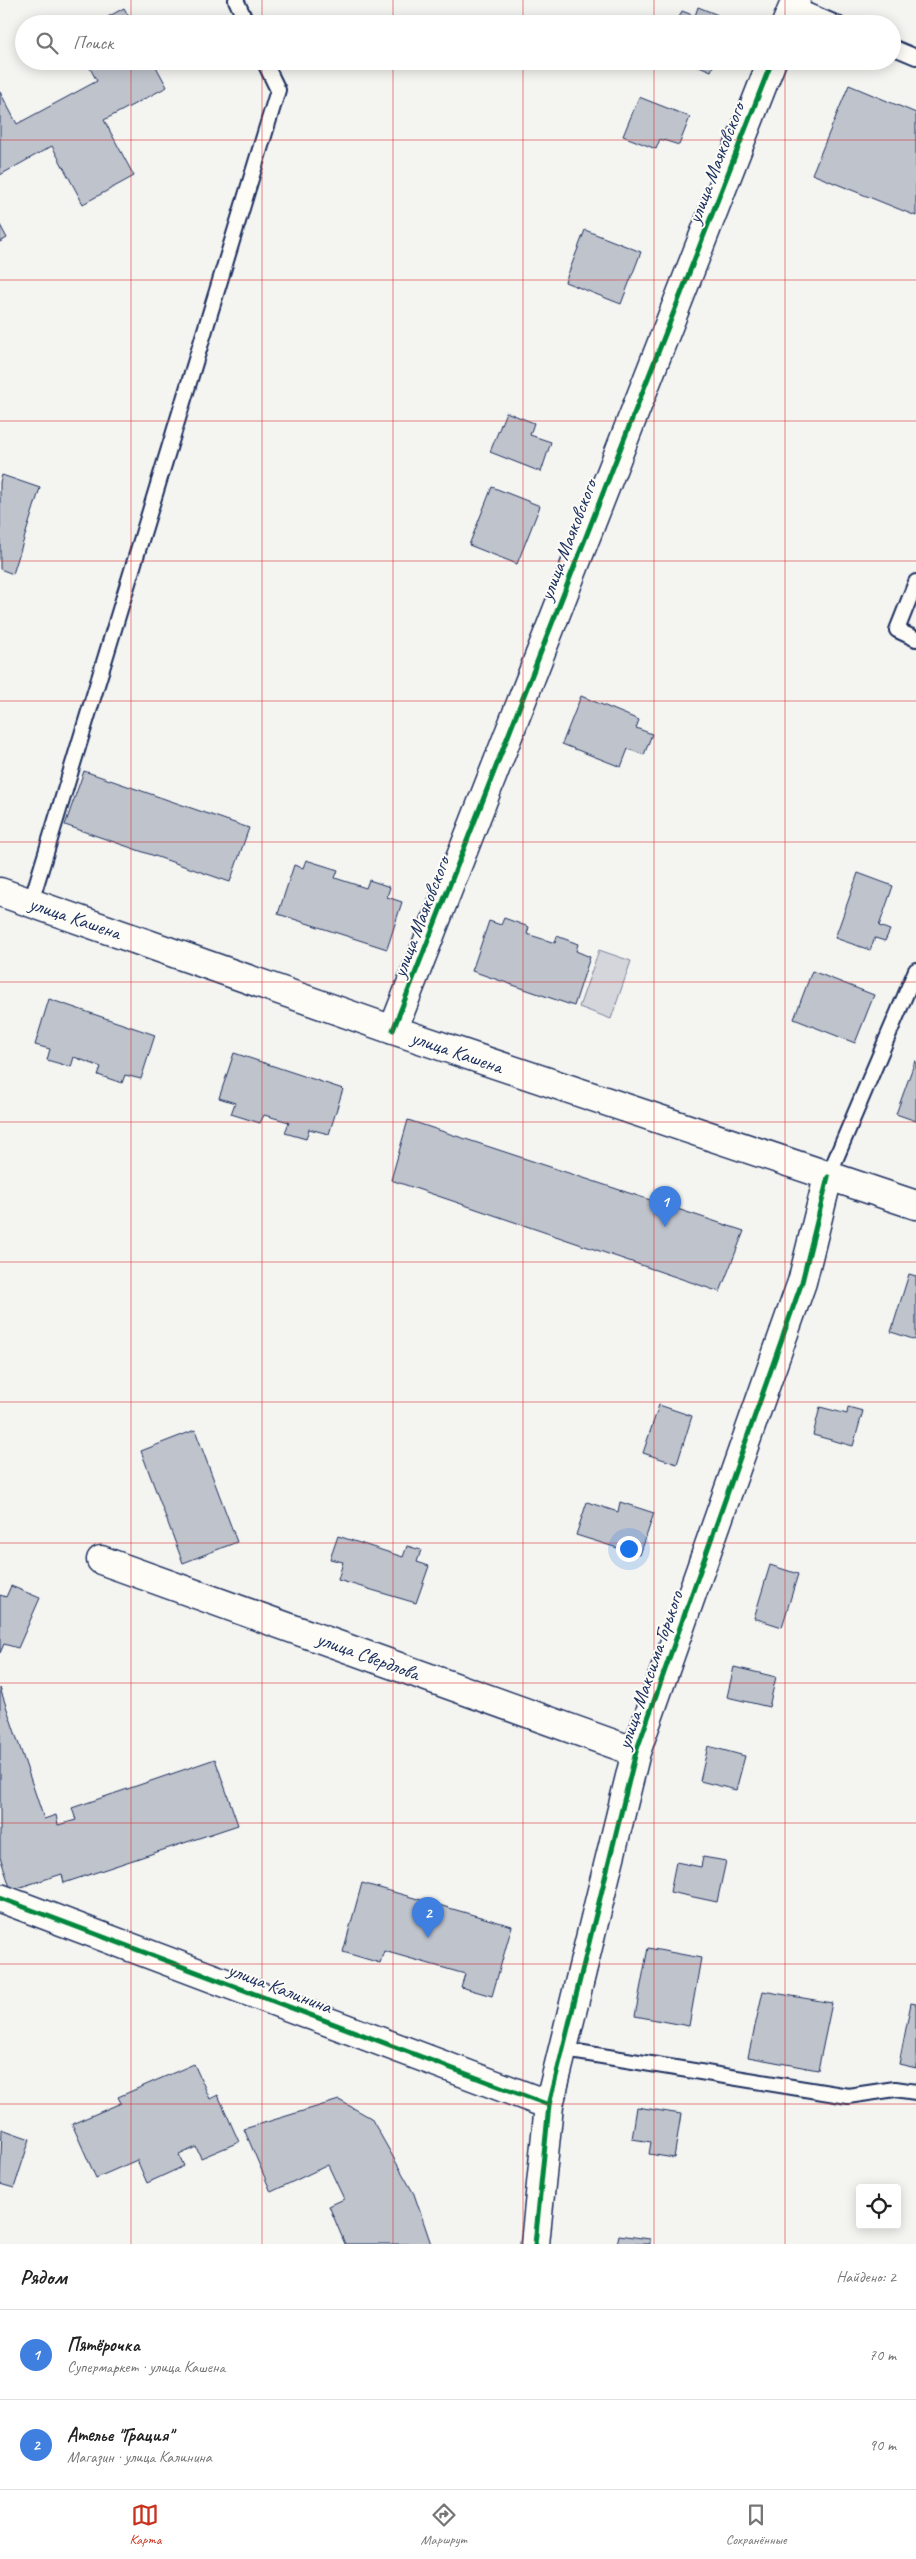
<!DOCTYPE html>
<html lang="ru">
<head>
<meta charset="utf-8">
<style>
  body { margin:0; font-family:Caveat,sans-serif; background:#f2f2f2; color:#222 }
  .controls { position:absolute; right:15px; bottom:15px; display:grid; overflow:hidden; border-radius:5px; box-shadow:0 2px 12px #0003 }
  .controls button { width:45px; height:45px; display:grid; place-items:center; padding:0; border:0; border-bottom:1px solid #e0e0e0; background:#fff; color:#222; font:25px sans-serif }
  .you { position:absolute; left:628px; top:1548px; width:18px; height:18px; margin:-12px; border:4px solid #fff; border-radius:50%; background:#1a73e8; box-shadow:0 0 0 8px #1a73e833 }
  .badge { display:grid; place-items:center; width:32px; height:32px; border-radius:50%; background:#c8321e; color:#fff; font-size:16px; font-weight:700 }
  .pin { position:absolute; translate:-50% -41px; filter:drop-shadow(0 1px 2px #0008) }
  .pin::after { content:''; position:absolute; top:26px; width:18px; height:15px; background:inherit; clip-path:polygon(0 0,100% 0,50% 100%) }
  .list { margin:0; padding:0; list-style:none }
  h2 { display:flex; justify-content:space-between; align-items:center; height:65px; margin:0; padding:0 20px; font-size:21px }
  h2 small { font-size:16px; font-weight:400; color:#767676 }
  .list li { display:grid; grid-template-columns:32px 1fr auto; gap:15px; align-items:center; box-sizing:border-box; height:90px; padding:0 20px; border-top:1px solid #e0e0e0 }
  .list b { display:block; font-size:19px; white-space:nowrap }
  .list p { margin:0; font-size:16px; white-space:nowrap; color:#767676 }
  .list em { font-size:16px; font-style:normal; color:#767676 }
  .icon { flex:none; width:28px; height:28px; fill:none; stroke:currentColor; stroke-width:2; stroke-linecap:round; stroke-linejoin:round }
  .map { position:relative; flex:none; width:916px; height:2244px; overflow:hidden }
  .search { position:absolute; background:#fff; box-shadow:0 2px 12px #0003; left:15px; right:15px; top:15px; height:55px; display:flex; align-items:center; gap:12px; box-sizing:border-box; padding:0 18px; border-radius:28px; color:#767676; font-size:19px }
  .sheet { height:245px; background:#fff }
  nav { display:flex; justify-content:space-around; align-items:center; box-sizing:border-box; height:70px; border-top:1px solid #e0e0e0; background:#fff; font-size:14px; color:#767676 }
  nav a { display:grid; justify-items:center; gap:2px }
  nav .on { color:#c8321e }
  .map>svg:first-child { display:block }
  .green { fill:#d4d6db; stroke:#78829c }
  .building { fill:#bfc3cc; stroke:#1b2f5e }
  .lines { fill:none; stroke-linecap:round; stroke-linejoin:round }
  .lane-casing { stroke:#1b2f5e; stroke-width:18 }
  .street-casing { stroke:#1b2f5e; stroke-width:31 }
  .lane { stroke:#fdfcf7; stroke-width:14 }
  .street { stroke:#fdfcf7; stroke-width:28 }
  .cycleway-casing { stroke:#fdfcf7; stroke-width:8 }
  .cycleway { stroke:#00873e; stroke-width:5 }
  .grid { fill:none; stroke:#d62828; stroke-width:1; stroke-opacity:0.55 }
  .labels { text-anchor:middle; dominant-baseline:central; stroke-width:4; stroke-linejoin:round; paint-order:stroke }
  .street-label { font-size:20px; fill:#1b2f5e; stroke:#fdfcf7 }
</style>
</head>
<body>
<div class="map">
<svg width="916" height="2244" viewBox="0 0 916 2244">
  <rect width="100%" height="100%" fill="#f4f4f1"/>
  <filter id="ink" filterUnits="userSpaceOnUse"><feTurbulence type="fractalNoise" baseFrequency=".02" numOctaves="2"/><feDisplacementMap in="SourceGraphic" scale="10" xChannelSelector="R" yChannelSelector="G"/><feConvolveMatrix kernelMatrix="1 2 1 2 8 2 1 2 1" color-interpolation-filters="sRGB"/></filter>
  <g filter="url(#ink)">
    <path class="green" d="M599 950 631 961 611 1019 579 1007Z"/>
    <path class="building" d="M698 7 718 15 715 24H676L682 11 695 16Z
      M124 8 133 24H95Z
      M86 61H153L167 87 104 120 134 176 83 204 52 146 0 175V92L17 124 97 81Z
      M687 61H715L711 71Z
      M849 85 916 113V216L812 174Z
      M639 97 690 117 679 145 660 139 656 149 623 136Z
      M0 225 7 238 0 242Z
      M585 230 641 252 621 304 565 282Z
      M506 412 534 423 530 435 551 442 541 472 490 452Z
      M2 475 40 488 13 574 0 569V482Z
      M492 487 540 506 517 564 469 545Z
      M581 696 639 720 636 728 652 734 644 755 628 749 621 767 562 744Z
      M84 771 249 828 230 882 65 825Z
      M306 860 338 870 335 878 366 888 369 880 390 887 387 897 402 902 387 949 278 914 294 865 303 868Z
      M858 873 893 886 879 926 890 930 885 941 875 938 870 950 835 938Z
      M504 918 529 927 527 934 555 943 557 936 578 944 576 951 590 957 574 1006 472 971 489 921 501 925Z
      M812 971 874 995 855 1043 794 1019Z
      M49 999 155 1035 141 1079 125 1075 122 1083 98 1075 101 1067 74 1057 71 1067 47 1060 50 1049 35 1045Z
      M234 1053 343 1089 329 1134 309 1129 306 1139 285 1133 289 1122 264 1115 260 1123 231 1114 235 1103 219 1098Z
      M915 1061H916V1121L896 1114Z
      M408 1120 744 1231 720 1292 391 1180Z
      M909 1274 916 1276V1340L891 1332Z
      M659 1405 692 1416 677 1464 643 1453Z
      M820 1407 847 1414 848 1407 863 1411 853 1446 813 1435Z
      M195 1430 237 1542 183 1563 141 1451Z
      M587 1502 618 1512 620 1502 654 1513 640 1555 576 1535Z
      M338 1536 403 1557 407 1546 421 1550 417 1562 429 1566 416 1603 338 1580 343 1562 330 1559Z
      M770 1565 798 1574 782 1627 754 1618Z
      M11 1586 40 1598 18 1648 4 1644 0 1653V1595L6 1597Z
      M734 1667 776 1677 769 1707 727 1697Z
      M0 1688 44 1819 56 1815 58 1825 76 1820 72 1808 215 1759 238 1825 64 1883 62 1874 11 1890 0 1857Z
      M708 1746 745 1756 736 1790 700 1781Z
      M703 1857 726 1861 717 1902 670 1892 676 1862 701 1867Z
      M362 1883 512 1926 492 1996 461 1987 465 1974 384 1951 380 1963 343 1952Z
      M648 1948 701 1958 689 2026 635 2016Z
      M763 1991 832 2003 818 2070 748 2057Z
      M911 2003 916 2004V2068L899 2064Z
      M194 2064 210 2099 218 2095 239 2142 201 2158 196 2147 179 2155 184 2166 147 2183 137 2160 96 2178 72 2124 121 2103 118 2097Z
      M339 2100 371 2118 414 2194 431 2244H345L329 2206 344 2199 328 2165 271 2192 244 2129Z
      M637 2107 681 2114 674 2158 649 2154 651 2142 632 2139Z
      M2 2129 30 2139 14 2188 0 2184Z
      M619 2235 650 2239V2244H617Z"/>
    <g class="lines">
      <defs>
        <path id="lane" d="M236 0 247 24
          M794 5 838 24
          M892 47 916 57
          M916 582 897 630 916 639
          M31 902 278 90 264 61
          M828 1177 916 970
          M565 2050 848 2096 895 2089 916 2092"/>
        <path id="street" d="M786 24 796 0
          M0 892 393 1030 916 1205
          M393 1030 772 61
          M101 1560 636 1752
          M0 1898 549 2105
          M535 2244 549 2105 636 1752 802 1282 828 1177"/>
      </defs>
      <use href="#lane" class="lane-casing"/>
      <use href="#street" class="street-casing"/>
      <use href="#lane" class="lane"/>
      <use href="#street" class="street"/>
      <defs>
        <path id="cycleway" d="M393 1030 772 61
          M0 1898 549 2105
          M535 2244 549 2105 636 1752 802 1282 828 1177"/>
      </defs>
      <use href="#cycleway" class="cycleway-casing"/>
      <use href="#cycleway" class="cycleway"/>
    </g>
  </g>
  <path class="grid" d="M131 0V24M262 0V24M393 0V24M523 0V24M654 0V24M785 0V24M131 61V2244M262 61V2244M393 61V2244M523 61V2244M654 61V2244M785 61V2244M0 140H916M0 280H916M0 421H916M0 561H916M0 701H916M0 842H916M0 982H916M0 1122H916M0 1262H916M0 1402H916M0 1543H916M0 1683H916M0 1823H916M0 1964H916M0 2104H916"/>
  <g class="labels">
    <g class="street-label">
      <text transform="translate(716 163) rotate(-69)">улица Маяковского</text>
      <text transform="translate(568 540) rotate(-69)">улица Маяковского</text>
      <text transform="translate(421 917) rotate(-69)">улица Маяковского</text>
      <text transform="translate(75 918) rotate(19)">улица Кашена</text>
      <text transform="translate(457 1052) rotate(19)">улица Кашена</text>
      <text transform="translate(368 1656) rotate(20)">улица Свердлова</text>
      <text transform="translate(650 1670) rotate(-71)">улица Максима Горького</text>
      <text transform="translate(280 1988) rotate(21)">улица Калинина</text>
    </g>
  </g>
</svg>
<div class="controls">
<button><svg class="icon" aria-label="locate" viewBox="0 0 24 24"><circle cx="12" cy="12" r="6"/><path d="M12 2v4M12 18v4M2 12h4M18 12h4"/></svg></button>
</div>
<div class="you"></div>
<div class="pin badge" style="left:665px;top:1227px;background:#3f7fe0">1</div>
<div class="pin badge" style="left:428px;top:1938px;background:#3f7fe0">2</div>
<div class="search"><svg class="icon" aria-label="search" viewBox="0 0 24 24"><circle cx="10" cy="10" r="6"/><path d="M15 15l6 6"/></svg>Поиск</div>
</div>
<section class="sheet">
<h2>Рядом<small>Найдено: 2</small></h2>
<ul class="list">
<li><span class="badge" style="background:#3f7fe0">1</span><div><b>Пятёрочка</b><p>Супермаркет · улица Кашена</p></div><em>70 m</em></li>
<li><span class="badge" style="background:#3f7fe0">2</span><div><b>Ателье &quot;Грация&quot;</b><p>Магазин · улица Калинина</p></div><em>90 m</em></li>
</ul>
</section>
<nav>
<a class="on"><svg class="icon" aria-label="map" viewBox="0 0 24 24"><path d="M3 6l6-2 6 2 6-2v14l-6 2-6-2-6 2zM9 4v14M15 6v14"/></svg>Карта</a>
<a><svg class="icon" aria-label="directions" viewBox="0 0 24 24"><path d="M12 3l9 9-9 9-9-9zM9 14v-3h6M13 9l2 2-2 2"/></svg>Маршрут</a>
<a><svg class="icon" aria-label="saved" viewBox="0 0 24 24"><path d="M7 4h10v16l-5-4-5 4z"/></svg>Сохранённые</a>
</nav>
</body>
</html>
